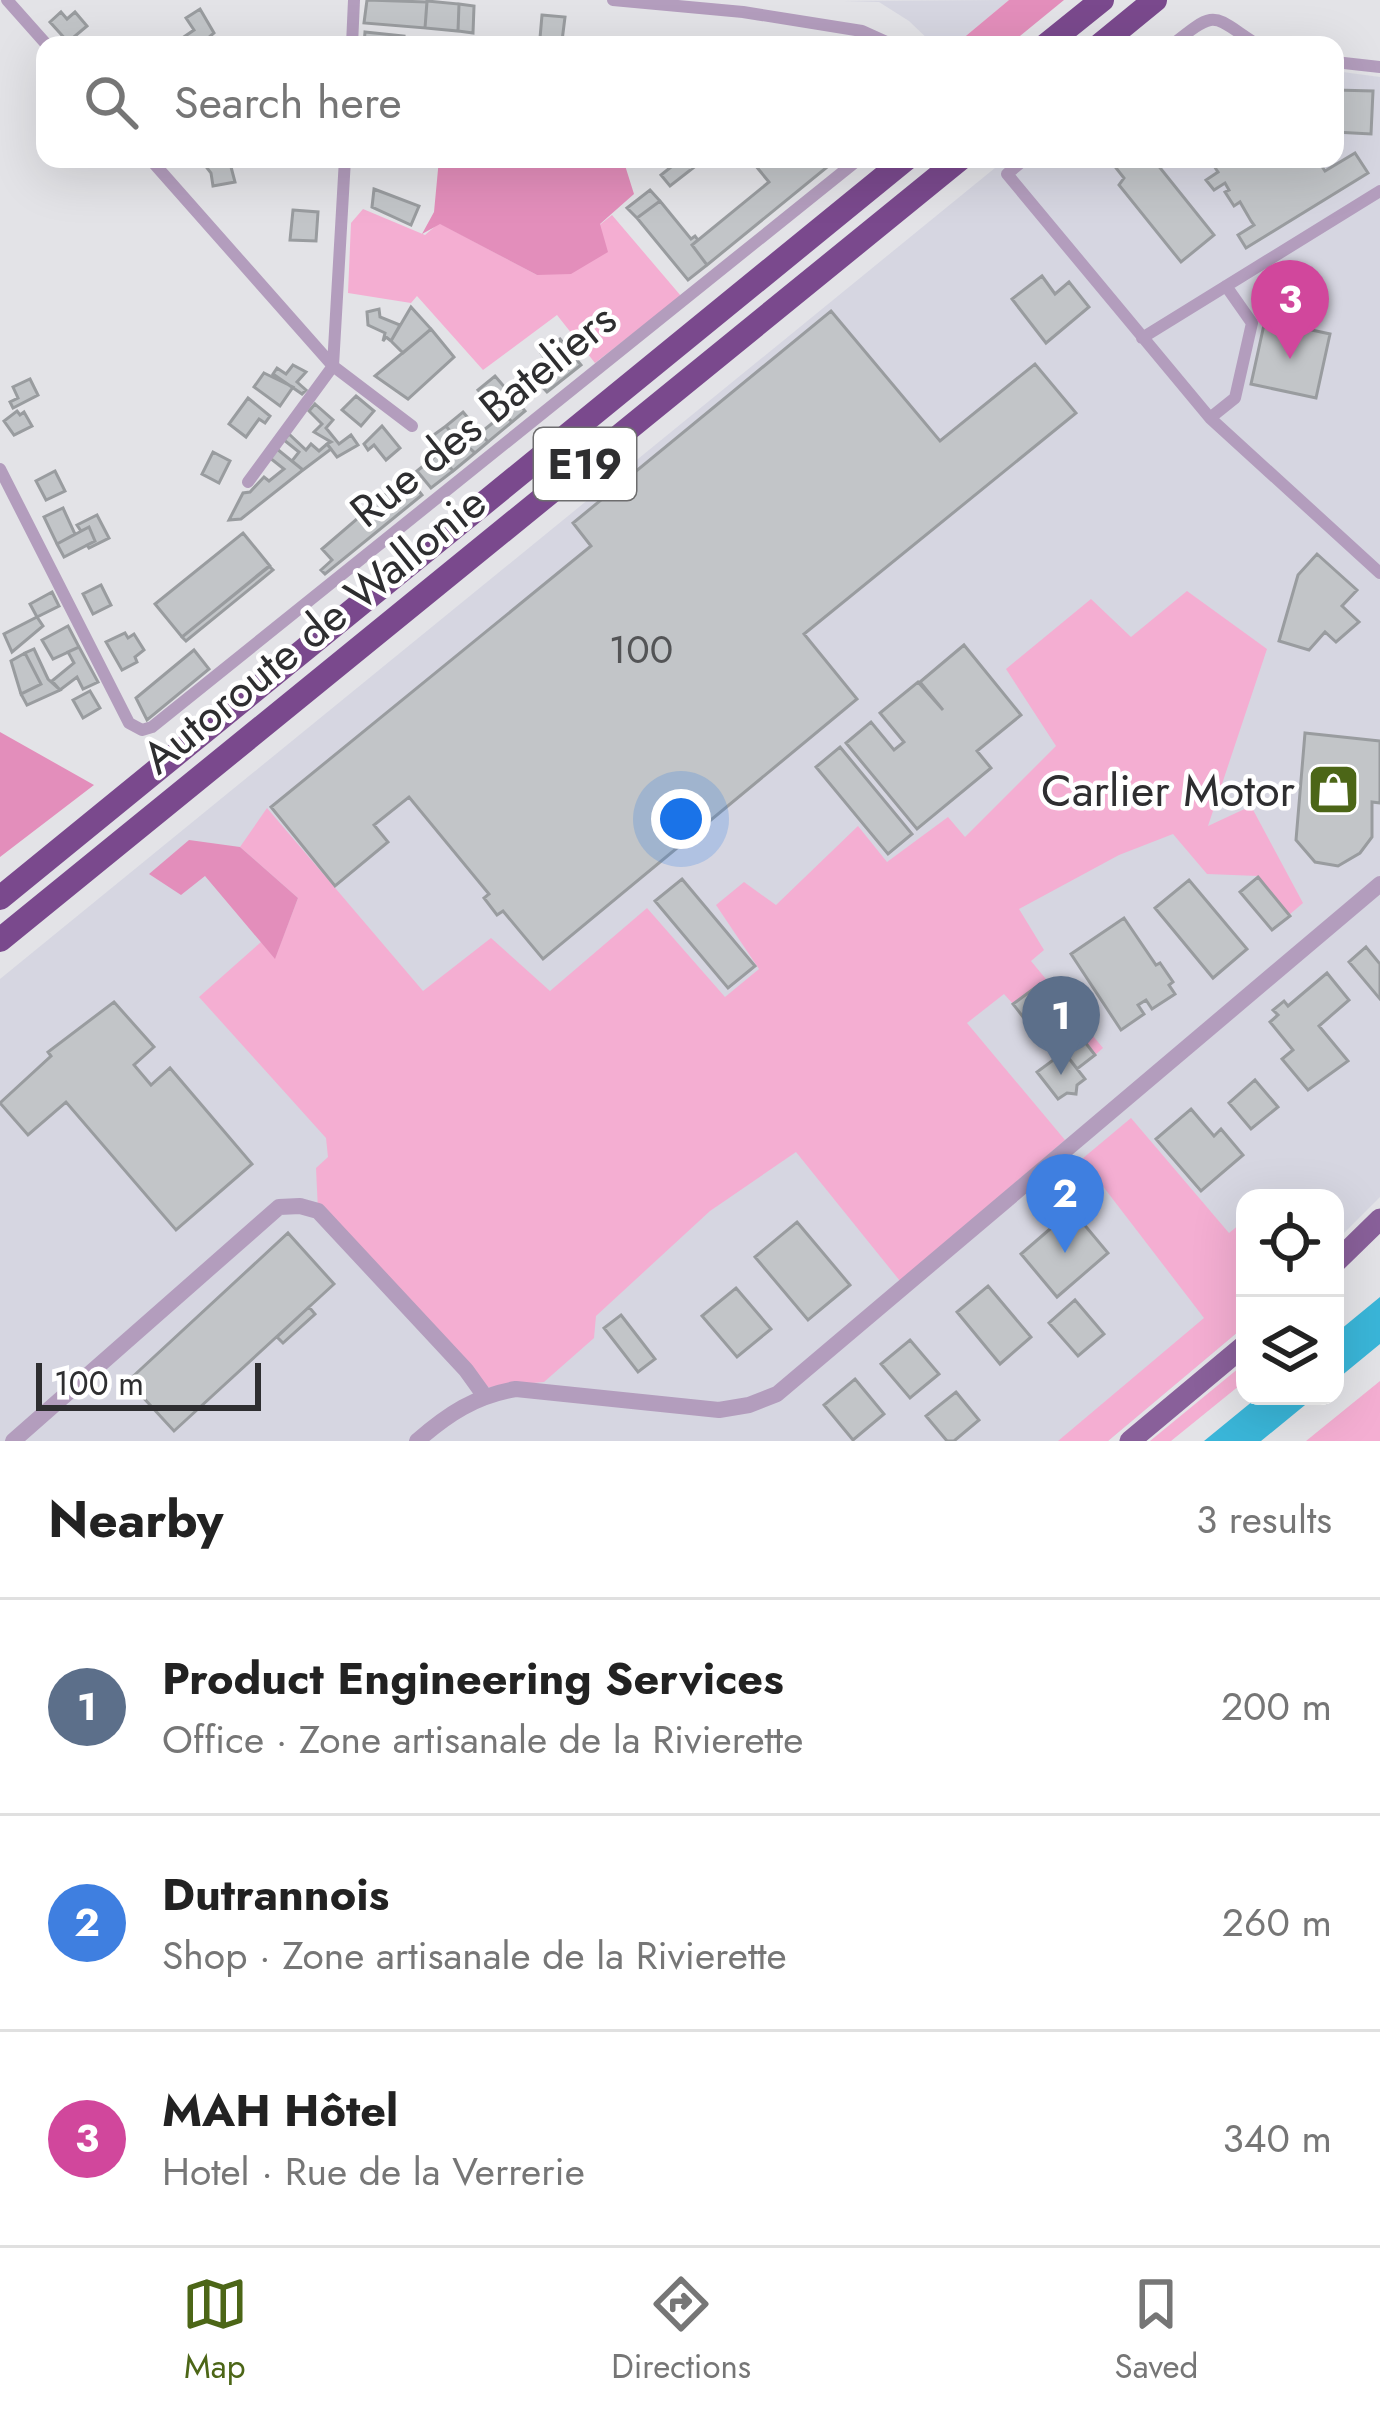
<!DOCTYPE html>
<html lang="en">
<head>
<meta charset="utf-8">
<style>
  body { margin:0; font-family:Jost,sans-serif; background:#f2f2f2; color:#222 }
  .controls { position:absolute; right:36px; bottom:36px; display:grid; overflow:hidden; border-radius:24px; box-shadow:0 12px 48px #0002 }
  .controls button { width:108px; height:108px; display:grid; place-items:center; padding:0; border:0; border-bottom:3px solid #e0e0e0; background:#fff; color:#222; font:60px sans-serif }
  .scale { position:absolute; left:36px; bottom:30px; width:225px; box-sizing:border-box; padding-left:12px; border:6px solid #2e2e30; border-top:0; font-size:33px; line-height:42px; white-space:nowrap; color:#2e2e30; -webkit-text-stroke:9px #fff; paint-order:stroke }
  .you { position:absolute; left:681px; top:819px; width:42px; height:42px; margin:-30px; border:9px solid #fff; border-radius:50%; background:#1a73e8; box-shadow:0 0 0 18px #1a73e833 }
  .badge { display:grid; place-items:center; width:78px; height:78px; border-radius:50%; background:#4c6617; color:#fff; font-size:39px; font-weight:700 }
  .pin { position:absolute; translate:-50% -99px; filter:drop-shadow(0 3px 6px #0008) }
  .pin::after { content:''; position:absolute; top:63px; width:42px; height:36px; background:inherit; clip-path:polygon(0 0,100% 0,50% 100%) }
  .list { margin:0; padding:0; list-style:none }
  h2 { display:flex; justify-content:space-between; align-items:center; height:156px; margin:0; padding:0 48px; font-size:51px }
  h2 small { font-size:39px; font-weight:400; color:#767676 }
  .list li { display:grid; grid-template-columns:78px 1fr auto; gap:36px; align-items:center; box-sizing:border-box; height:216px; padding:0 48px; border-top:3px solid #e0e0e0 }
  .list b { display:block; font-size:45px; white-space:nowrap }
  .list p { margin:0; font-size:39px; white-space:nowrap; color:#767676 }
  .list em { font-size:39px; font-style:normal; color:#767676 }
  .icon { flex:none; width:66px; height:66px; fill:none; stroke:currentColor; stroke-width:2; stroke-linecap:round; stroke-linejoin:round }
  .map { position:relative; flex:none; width:1380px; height:1441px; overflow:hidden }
  .search { position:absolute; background:#fff; box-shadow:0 12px 48px #0002; left:36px; right:36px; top:36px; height:132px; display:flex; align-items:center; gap:30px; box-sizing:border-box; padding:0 42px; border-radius:24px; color:#767676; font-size:45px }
  .sheet { height:804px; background:#fff }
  nav { display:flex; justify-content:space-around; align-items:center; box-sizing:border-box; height:168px; border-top:3px solid #e0e0e0; background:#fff; font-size:33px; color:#767676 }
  nav a { display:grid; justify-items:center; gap:6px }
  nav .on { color:#4c6617 }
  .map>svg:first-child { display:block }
  .built { fill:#d6d6e1 }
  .green { fill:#f4aed2 }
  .forest { fill:#e38ebb }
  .water { fill:#3ab6d9 }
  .building { fill:#c2c5c8; stroke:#999c9f; stroke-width:3 }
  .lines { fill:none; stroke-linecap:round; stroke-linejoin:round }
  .minor { stroke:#b39dbd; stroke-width:12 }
  .tertiary { stroke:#b39dbd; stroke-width:16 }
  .primary { stroke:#89609a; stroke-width:21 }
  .motorway { stroke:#7a498d; stroke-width:24 }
  .labels { text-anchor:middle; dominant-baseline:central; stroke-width:9; stroke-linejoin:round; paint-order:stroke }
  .number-label { font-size:39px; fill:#535456 }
  .shield { fill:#fff; stroke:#6d6d6e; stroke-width:3 }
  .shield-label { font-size:42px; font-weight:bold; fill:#2e2e30 }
  .street-label { font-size:45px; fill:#2e2e30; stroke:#fff }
  .poi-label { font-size:45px; fill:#2e2e30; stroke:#fff; text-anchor:end }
</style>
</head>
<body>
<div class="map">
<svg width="1380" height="1441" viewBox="0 0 1380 1441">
  <rect width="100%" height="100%" fill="#e3e3e7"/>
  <path class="built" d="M1009 0 955 45H934L909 21 879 2 843 1Z
    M1335 71 1380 77V1197L1335 1242V1198H1245V1326L1108 1441H0V979L1006 159H1172L1180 168 1194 159H1335Z"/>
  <path class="green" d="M363 209 425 235 439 223 537 275 612 215 681 296 595 363 557 315 483 370 417 296 411 303 348 293 351 223Z
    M1187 591 1267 649 1208 826 1251 806 1303 903 1289 915 1258 876 1207 874 1173 834 1119 855 1019 909 1044 950 1031 961 1103 1048 1095 1055 1040 984 1013 1004 1004 994 967 1023 1065 1140 900 1281 796 1152 710 1211 596 1316 594 1338 544 1382 479 1388 318 1211 316 1168 328 1157 326 1138 199 997 261 942 275 958 298 898 240 847 267 808 423 991 491 938 550 991 647 908 725 997 759 969 716 905 744 882 776 905 858 826 887 862 948 817 965 837 1056 746 1006 669 1091 599 1131 637Z
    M1131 1118 1229 1233 1245 1220V1326L1108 1441H1058L1204 1318 1082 1159Z
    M1245 1363V1381L1171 1441H1150Z
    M1380 1381V1441H1306Z"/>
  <path class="forest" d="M1009 0H1064L1009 45H955Z
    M439 159H623L634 194 600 224 608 252 571 274 537 275 440 224 422 234 434 212Z
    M0 732 94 785 0 857Z
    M189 840 240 847 298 898 275 959 205 876 181 895 149 874Z"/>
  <path class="water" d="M1380 1297V1344L1335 1381V1334Z
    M1259 1396H1316L1261 1441H1204Z"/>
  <path class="building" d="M367 0 427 2 425 28 364 23Z
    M427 1 459 4 458 31 425 28Z
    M459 4 474 6 473 33 458 31Z
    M200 9 214 33 200 45H172L194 30 186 18Z
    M61 12 67 19 75 12 87 26 68 42 50 22Z
    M542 15 565 17 562 41 540 38Z
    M365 32 404 36 403 45H364Z
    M1335 90 1373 91 1371 134 1335 132Z
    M1355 153 1368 173 1246 248 1238 235 1254 225 1251 221 1240 202 1234 206 1225 192 1229 190 1225 183 1214 190 1206 180 1218 172 1214 166 1221 159H1317L1325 171Z
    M210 159H232L235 163 231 167 235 182 213 186 211 173 204 164Z
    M681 159 693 168 670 186 661 175Z
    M750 159H837L707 265 692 245 769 182Z
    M1109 159H1153L1214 235 1181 262 1119 185 1124 178Z
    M374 189 419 206 411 225 372 207Z
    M650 190 660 201 637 218 627 208Z
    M660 201 691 239 695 236 698 240 692 245 707 265 688 280 637 218Z
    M293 210 318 212 316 241 290 240Z
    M1042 276 1055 294 1069 282 1089 307 1046 343 1012 299Z
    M411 307 431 329 403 353 391 341Z
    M379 309 380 317 400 325 391 341 386 337 383 341 385 333 368 325 367 312Z
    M831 311 940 441 1035 364 1076 413 804 634 857 699 543 959 503 911 497 915 484 898 489 894 409 797 374 825 388 842 335 886 271 807 591 546 573 523Z
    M1265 320 1330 334 1316 398 1251 384Z
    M431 329 454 357 408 399 375 376Z
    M560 339 581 365 547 392 536 380 552 368 541 353Z
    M293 365 306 372 297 382 306 390 302 394 273 374 277 368 286 374Z
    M264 373 293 387 280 406 254 387Z
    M495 376 525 411 512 422 504 414 501 416 478 390Z
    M30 379 38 395 13 408 10 402 18 398 13 387Z
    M356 396 374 411 361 426 342 410Z
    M248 398 270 416 265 423 259 419 246 437 229 424Z
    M315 404 333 420 326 428 339 444 351 435 358 445 337 457 327 444 331 442 314 432 322 424 309 411Z
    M17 411 20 415 24 412 32 426 14 435 4 421Z
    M463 412 488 442 475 453 465 444 462 446 446 426Z
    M504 414 512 422 488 442 480 433Z
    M382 426 400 448 386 460 374 445 368 450 364 444Z
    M446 426 462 446 465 444 475 453 453 471 428 439Z
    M289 434 306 450 311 444 319 451 327 444 331 449 303 470 292 461 299 452 284 440Z
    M277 449 303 470 241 519 229 520 243 493 250 492 264 477 269 481 284 469 270 458Z
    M213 452 230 461 219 483 202 474Z
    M439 453 453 471 431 488 417 471Z
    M55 471 65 491 46 500 36 481Z
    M407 476 422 495 325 574 321 570 332 560 322 549Z
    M63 508 75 534 57 544 44 517Z
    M97 515 109 538 89 548 87 545 95 541 89 527 81 531 77 525Z
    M89 527 95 541 64 557 57 544Z
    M243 533 270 566 182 637 155 604Z
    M1317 554 1357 590 1342 606 1359 622 1336 642 1325 632 1309 650 1279 641 1298 575Z
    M269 566 273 570 186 641 182 637Z
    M101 585 111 605 93 614 83 594Z
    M52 592 59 606 37 617 30 604Z
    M37 617 43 626 12 652 4 634Z
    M68 626 79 647 53 659 42 640Z
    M125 633 128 638 134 634 144 650 135 657 137 662 122 670 106 642Z
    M964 645 1021 715 977 751 991 768 917 829 846 743 871 722 894 750 904 742 880 713 918 682 943 710 920 682Z
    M79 647 98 682 83 689 77 677 60 690 52 681 74 663 68 652Z
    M34 649 48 679 60 690 27 705 21 694 41 684 25 653Z
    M194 650 209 669 147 720 136 698Z
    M25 653 41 684 21 694 11 661Z
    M90 691 100 708 83 718 73 700Z
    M1305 733 1380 741V803L1372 802V837L1360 853 1338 866 1315 862 1296 840Z
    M840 747 912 834 888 854 816 767Z
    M1258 877 1290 916 1272 930 1240 892Z
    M682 879 755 966 728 988 655 901Z
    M1189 880 1247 949 1213 978 1155 908Z
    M1124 918 1156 965 1160 963 1173 982 1169 985 1175 994 1152 1009 1146 1000 1138 1005 1144 1014 1121 1030 1071 954Z
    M1366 947 1380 964V999L1349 962Z
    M1327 973 1349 1000 1319 1026 1348 1061 1308 1090 1282 1059 1293 1050 1270 1022 1278 1015 1273 1010 1284 1001 1288 1006Z
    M1040 984 1095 1055 1077 1069 1064 1052 1055 1058 1013 1004Z
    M114 1002 154 1047 134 1065 151 1085 170 1068 252 1164 176 1230 66 1102 28 1135 0 1103 51 1056 48 1052Z
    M1064 1052 1085 1079 1077 1085 1076 1094 1067 1093 1058 1099 1037 1072Z
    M1255 1080 1278 1107 1251 1129 1229 1103Z
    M1191 1109 1214 1136 1221 1129 1243 1155 1201 1191 1156 1139Z
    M1072 1210 1108 1253 1057 1297 1021 1254Z
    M797 1222 850 1285 808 1320 755 1257Z
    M288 1233 334 1284 174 1431 128 1381Z
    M988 1286 1031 1337 1000 1364 957 1312Z
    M736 1288 771 1329 737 1357 702 1316Z
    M1075 1300 1104 1334 1078 1356 1049 1323Z
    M309 1307 315 1314 283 1343 277 1337Z
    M621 1315 655 1359 638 1372 604 1328Z
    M910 1340 939 1374 910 1398 881 1364Z
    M855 1379 884 1414 853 1440 824 1405Z
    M956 1392 979 1420 954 1441H947L926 1416Z"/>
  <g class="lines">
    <path class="minor" d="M7 0 47 45
      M613 0 743 12 862 31 893 45
      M352 45 354 0
      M1172 45C1218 8 1211 15 1258 45
      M1335 62 1380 67
      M150 159 333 366 412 426
      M1025 159 1007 174 1210 418 1380 573
      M1142 338 1380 191
      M1210 418 1235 398 1252 323 1226 286
      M0 469 129 723 142 730 152 727 859 159
      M248 482 333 366 345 159"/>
    <path class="tertiary" d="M13 1441 279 1207 300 1206 318 1211 466 1370 484 1395
      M417 1441C448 1414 475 1396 516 1389L719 1410 749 1405 777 1394 1380 884"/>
    <path class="primary" d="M1335 1263 1380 1219
      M1130 1441 1245 1345"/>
    <path class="motorway" d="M1046 45 1102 0
      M1100 45 1155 0
      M0 898 906 159
      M0 940 960 159"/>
  </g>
  <defs>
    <symbol id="shop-square" viewBox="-11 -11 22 22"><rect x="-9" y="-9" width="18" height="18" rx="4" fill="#4c6617" stroke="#fff"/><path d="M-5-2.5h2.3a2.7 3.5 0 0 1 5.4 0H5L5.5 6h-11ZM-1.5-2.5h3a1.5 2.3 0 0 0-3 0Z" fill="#fff"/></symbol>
  </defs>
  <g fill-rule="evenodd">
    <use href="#shop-square" x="1304" y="760" width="59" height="59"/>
  </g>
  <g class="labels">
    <g class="number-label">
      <text x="641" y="649">100</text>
    </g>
    <rect class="shield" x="534" y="428" width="102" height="72" rx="9"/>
    <g class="shield-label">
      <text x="585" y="464">E19</text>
    </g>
    <g class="street-label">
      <text transform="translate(483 415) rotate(-39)">Rue des Bateliers</text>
      <text transform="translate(314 630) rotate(-39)">Autoroute de Wallonie</text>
    </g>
    <g class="poi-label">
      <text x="1295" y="790">Carlier Motor</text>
    </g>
  </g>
</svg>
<div class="controls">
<button><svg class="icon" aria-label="locate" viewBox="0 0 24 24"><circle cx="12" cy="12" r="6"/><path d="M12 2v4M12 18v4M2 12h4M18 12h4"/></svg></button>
<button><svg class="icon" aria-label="layers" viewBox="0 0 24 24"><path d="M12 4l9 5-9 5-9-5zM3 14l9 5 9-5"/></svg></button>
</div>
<div class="scale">100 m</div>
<div class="you"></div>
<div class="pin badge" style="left:1061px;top:1075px;background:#5c6f8a">1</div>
<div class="pin badge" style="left:1065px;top:1253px;background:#3f7fe0">2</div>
<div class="pin badge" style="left:1290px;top:359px;background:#d1479c">3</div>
<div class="search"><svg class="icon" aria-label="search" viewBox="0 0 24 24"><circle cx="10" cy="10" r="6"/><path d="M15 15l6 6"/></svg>Search here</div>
</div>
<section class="sheet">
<h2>Nearby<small>3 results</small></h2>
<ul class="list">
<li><span class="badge" style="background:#5c6f8a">1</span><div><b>Product Engineering Services</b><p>Office · Zone artisanale de la Rivierette</p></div><em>200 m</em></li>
<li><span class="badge" style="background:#3f7fe0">2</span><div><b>Dutrannois</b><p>Shop · Zone artisanale de la Rivierette</p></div><em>260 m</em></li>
<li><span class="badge" style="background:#d1479c">3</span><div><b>MAH Hôtel</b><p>Hotel · Rue de la Verrerie</p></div><em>340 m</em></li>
</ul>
</section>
<nav>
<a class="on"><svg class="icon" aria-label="map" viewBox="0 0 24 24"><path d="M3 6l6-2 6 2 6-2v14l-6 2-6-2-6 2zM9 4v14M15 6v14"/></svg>Map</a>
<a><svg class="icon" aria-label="directions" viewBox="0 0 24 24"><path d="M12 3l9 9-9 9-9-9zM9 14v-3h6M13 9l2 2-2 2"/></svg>Directions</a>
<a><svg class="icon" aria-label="saved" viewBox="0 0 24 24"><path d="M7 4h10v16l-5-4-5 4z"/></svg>Saved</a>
</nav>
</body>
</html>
